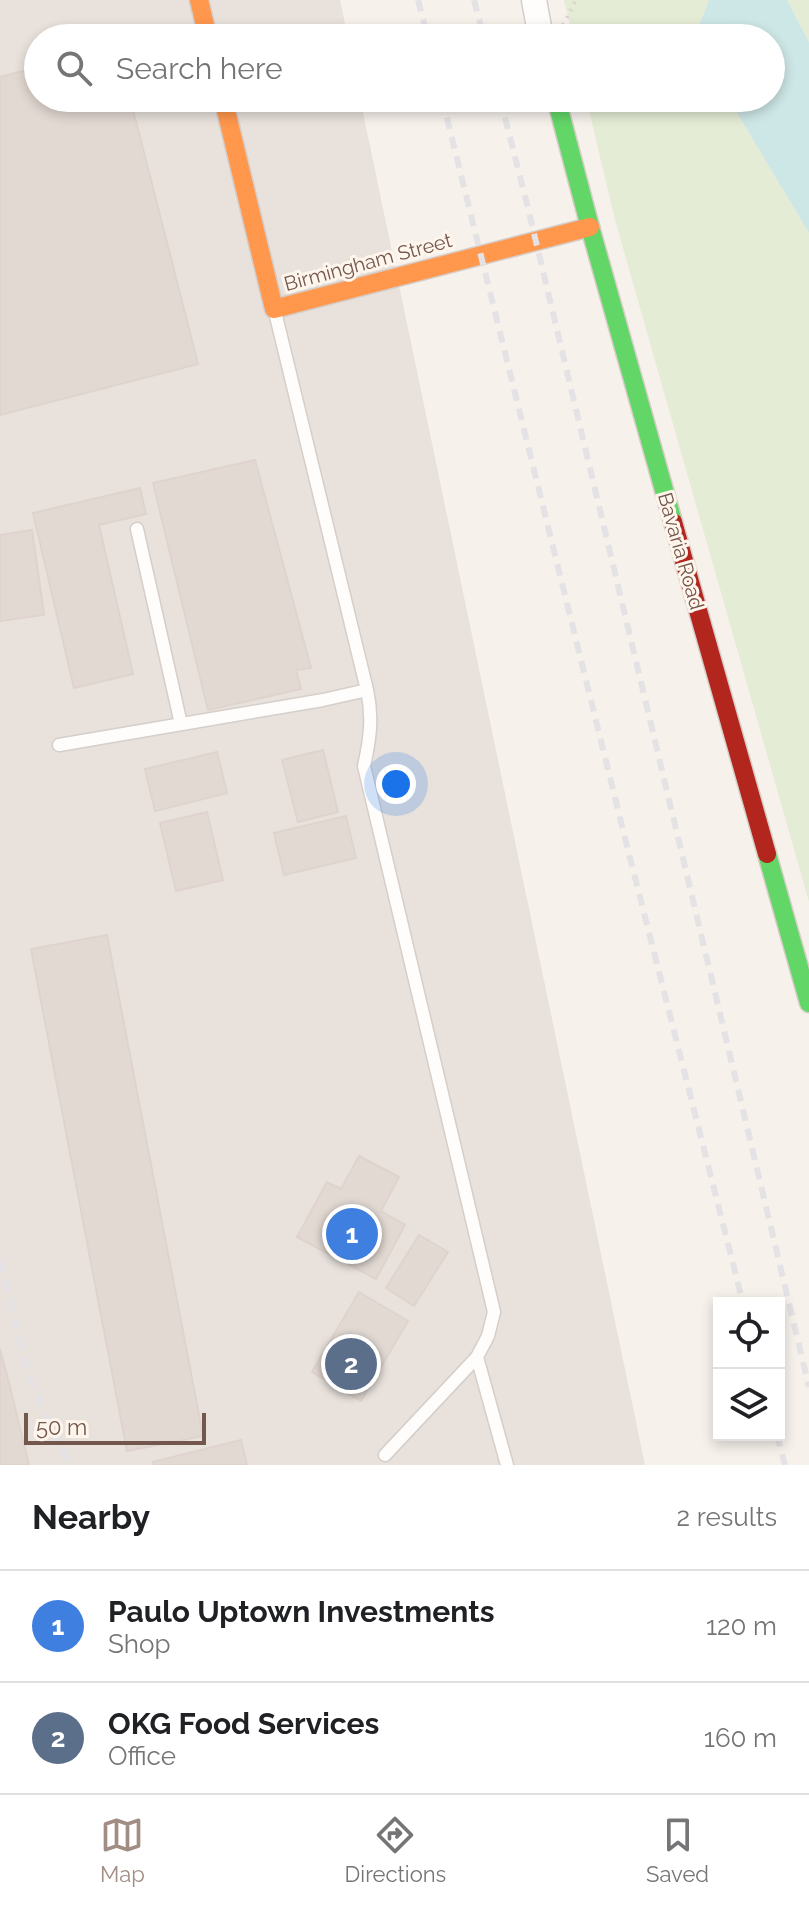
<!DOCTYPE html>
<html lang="en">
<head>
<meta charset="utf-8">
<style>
  body { margin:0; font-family:Raleway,sans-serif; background:#f6f6f6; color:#202124 }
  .controls { position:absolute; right:24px; bottom:24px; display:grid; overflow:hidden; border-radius:0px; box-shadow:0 4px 12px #0003 }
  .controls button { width:72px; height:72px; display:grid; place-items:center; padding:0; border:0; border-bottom:2px solid #e0e0e0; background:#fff; color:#202124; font:40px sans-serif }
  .scale { position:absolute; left:24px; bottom:20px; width:182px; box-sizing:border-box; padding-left:8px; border:4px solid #73574c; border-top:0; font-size:22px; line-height:28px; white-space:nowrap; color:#73574c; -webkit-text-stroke:6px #fef5ec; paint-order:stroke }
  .you { position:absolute; left:396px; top:784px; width:28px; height:28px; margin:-20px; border:6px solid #fff; border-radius:50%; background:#1a73e8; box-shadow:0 0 0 12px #1a73e833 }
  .badge { display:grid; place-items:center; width:52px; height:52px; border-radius:50%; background:#a18d84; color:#fff; font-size:26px; font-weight:700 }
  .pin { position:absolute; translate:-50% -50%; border:4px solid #fff; box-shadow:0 2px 8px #0006 }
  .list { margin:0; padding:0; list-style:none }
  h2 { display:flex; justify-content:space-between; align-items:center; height:104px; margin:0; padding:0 32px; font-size:34px }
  h2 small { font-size:26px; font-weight:400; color:#757577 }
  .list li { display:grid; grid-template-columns:52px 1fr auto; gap:24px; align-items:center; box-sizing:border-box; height:112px; padding:0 32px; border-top:2px solid #e0e0e0 }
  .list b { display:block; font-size:30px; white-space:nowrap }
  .list p { margin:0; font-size:26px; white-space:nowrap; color:#757577 }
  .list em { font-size:26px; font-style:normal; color:#757577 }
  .icon { flex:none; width:44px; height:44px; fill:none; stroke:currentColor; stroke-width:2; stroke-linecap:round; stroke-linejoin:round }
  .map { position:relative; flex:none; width:809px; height:1465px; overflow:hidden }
  .search { position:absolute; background:#fff; box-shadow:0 4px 12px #0003; left:24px; right:24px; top:24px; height:88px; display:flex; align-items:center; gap:20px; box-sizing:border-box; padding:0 28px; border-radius:44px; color:#757577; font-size:30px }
  .sheet { height:328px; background:#fff }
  nav { display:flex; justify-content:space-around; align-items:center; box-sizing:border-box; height:112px; border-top:2px solid #e0e0e0; background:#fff; font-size:22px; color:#757577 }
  nav a { display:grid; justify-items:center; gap:4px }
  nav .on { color:#a18d84 }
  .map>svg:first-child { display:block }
  .industrial { fill:#e8e1dc }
  .green { fill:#e5ecd6 }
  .water { fill:#cde6e6 }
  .building { fill:#e3d9d3; stroke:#dfd4cd; stroke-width:2 }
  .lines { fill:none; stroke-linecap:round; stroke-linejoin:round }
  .lane-casing { stroke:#d5cec9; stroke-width:15 }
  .street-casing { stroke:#d5cec9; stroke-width:27 }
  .fast-casing { stroke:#d6cdc8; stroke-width:21 }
  .slow-casing { stroke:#d6cdc8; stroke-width:21 }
  .jam-casing { stroke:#d6cdc8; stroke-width:21 }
  .path { stroke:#dad1ce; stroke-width:4; stroke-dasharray:2 6; stroke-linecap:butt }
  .lane { stroke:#fefdfc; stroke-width:12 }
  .street { stroke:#fefdfc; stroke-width:24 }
  .fast { stroke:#63d668; stroke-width:18 }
  .slow { stroke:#ff974d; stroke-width:18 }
  .jam { stroke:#b3261e; stroke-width:18 }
  .rail { stroke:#e4e2e4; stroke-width:6; stroke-dasharray:12 8; stroke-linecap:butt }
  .labels { text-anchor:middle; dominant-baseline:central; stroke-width:6; stroke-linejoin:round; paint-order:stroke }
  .street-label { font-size:20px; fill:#73574c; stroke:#fef5ec }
</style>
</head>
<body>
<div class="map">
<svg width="809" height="1465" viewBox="0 0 809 1465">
  <rect width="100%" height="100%" fill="#f6f1eb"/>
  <path class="industrial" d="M0 0H340L348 38H38V98H360L645 1465H0Z"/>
  <path class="green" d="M564 0H709L694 38H573Z
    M787 0H809V42Z
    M586 98H728L809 233V902L615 220Z"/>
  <path class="water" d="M709 0H787L809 42V233L728 98H771V38H694Z"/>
  <path class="building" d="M38 67V98H130L198 364 0 415V77Z
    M255 460 311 668 296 670 301 689 208 710 153 483Z
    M140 488 146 514 99 525 133 674 74 688 33 513Z
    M32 530 44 615 0 621V535Z
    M323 750 338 812 298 822 282 760Z
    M217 752 227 793 155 811 145 769Z
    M207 812 223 880 176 891 160 823Z
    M346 816 356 858 284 875 274 833Z
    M107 935 203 1436 127 1451 31 949Z
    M359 1156 399 1177 381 1211 405 1225 376 1279 297 1237 327 1182 341 1189Z
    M419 1235 448 1252 414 1306 386 1288Z
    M359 1292 408 1321 361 1401 312 1372Z
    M0 1349 9 1383 29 1465H0Z
    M241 1440 247 1465H154L153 1462Z"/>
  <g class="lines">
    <defs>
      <path id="lane" d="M137 529 181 724
        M367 690C373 717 370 739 364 766L494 1312 488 1336 477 1357 385 1455
        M59 745 323 700 367 690 275 312
        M477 1357 507 1465"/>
      <path id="street" d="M534 0 541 38"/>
      <path id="fast" d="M556 98 590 227 673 522
        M767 854 809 1003"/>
      <path id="slow" d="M199 0 208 38
        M223 98 274 309 590 227"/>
      <path id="jam" d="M673 522 767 854"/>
    </defs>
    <use href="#lane" class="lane-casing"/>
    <use href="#street" class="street-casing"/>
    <use href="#fast" class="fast-casing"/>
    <use href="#slow" class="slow-casing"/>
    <use href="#jam" class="jam-casing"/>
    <path class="path" d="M563 25 576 0"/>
    <use href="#lane" class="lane"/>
    <use href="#street" class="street"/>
    <use href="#fast" class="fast"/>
    <use href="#slow" class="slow"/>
    <use href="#jam" class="jam"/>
    <path class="rail" d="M418 0 428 38
      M474 0 484 38
      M442 98 625 838 743 1303
      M500 98 527 204 809 1387
      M0 1260 30 1380 70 1465
      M777 1435 785 1465"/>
  </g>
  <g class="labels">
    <g class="street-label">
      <text transform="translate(368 262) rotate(-15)">Birmingham Street</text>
      <text transform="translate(681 551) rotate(74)">Bavaria Road</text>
    </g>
  </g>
</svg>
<div class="controls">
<button><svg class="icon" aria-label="locate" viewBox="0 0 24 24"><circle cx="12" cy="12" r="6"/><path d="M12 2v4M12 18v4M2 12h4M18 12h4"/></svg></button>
<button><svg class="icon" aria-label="layers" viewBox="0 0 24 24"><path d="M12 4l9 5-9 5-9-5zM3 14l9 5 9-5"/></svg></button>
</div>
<div class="scale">50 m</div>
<div class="you"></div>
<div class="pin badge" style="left:352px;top:1234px;background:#3f7fe0">1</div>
<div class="pin badge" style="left:351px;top:1364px;background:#5c6f8a">2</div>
<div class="search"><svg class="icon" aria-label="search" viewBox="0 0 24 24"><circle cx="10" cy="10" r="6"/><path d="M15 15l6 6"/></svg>Search here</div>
</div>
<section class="sheet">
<h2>Nearby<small>2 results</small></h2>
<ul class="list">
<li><span class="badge" style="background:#3f7fe0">1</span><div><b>Paulo Uptown Investments</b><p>Shop</p></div><em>120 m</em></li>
<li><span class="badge" style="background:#5c6f8a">2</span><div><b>OKG Food Services</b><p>Office</p></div><em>160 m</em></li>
</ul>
</section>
<nav>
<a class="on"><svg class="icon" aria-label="map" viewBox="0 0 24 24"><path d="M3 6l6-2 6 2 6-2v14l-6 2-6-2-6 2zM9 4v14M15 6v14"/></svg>Map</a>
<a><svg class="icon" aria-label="directions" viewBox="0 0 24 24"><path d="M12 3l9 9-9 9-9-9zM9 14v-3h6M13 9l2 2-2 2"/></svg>Directions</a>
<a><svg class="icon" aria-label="saved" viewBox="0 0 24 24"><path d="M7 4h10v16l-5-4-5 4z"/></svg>Saved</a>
</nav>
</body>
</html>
